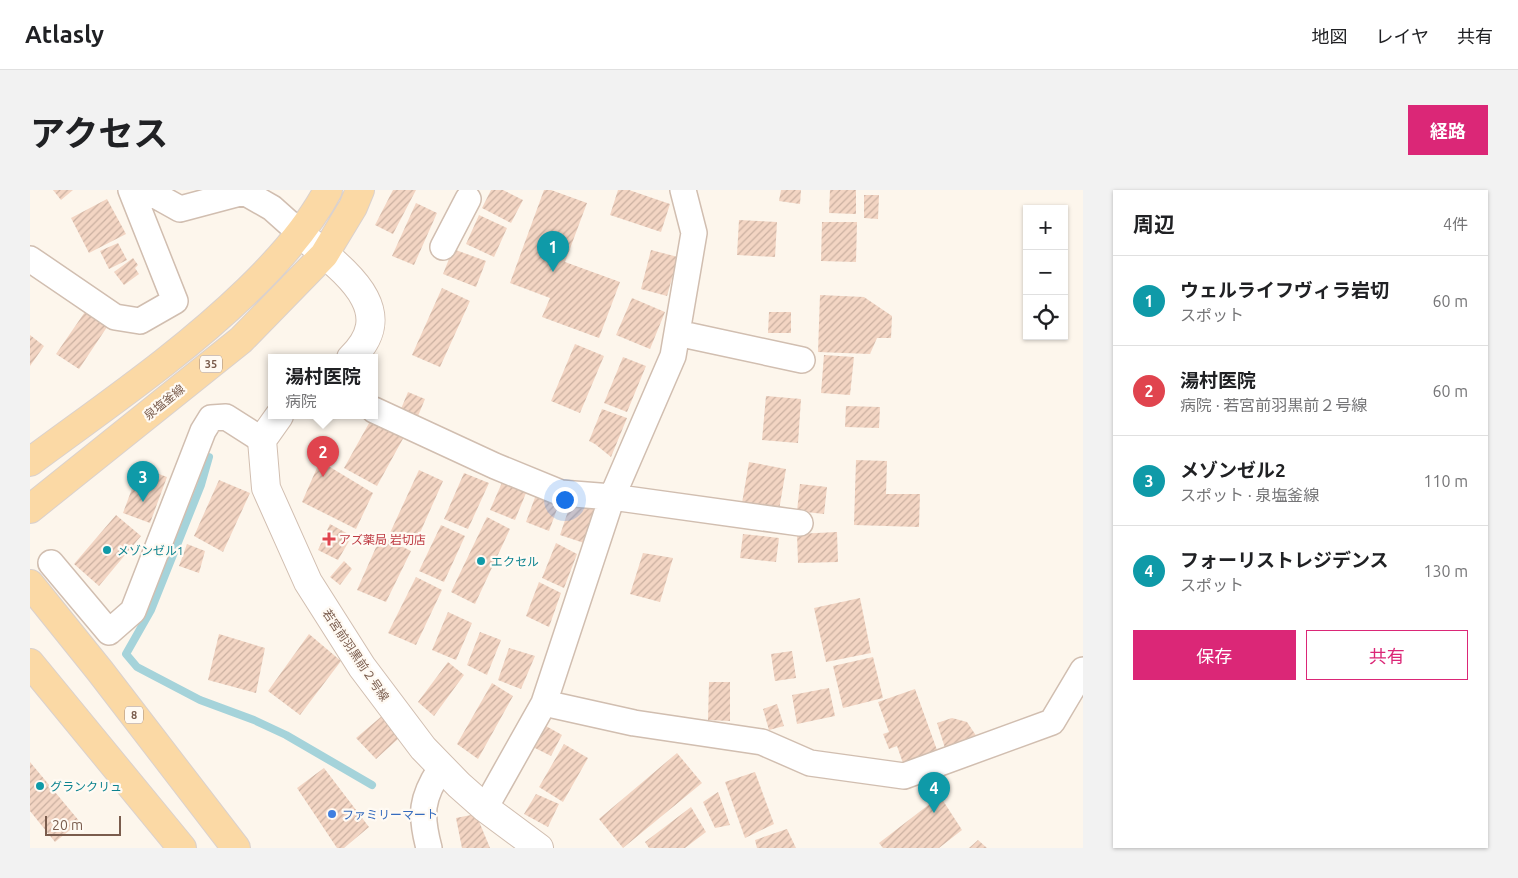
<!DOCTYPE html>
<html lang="ja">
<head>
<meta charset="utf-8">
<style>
  body { margin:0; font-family:Ubuntu,"Noto Sans JP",sans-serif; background:#f2f2f2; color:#202124 }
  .controls { position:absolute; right:15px; top:15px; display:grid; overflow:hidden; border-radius:0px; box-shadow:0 1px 4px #0004 }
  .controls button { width:45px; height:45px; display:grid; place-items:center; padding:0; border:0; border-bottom:1px solid #e0e0e0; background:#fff; color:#202124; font:25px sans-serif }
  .scale { position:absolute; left:15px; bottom:12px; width:76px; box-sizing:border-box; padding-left:5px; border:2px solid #7a5c4d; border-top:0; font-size:14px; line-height:18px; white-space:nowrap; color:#7a5c4d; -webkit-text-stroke:4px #fffaf3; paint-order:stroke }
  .you { position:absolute; left:534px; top:309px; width:18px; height:18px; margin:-12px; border:4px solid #fff; border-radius:50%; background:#1a73e8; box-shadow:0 0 0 8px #1a73e833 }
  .badge { display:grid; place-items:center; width:32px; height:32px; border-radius:50%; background:#db2777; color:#fff; font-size:16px; font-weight:700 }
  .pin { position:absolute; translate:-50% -41px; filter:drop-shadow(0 1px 2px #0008) }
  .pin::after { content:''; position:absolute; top:26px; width:18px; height:15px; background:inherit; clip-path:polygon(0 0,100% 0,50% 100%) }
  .popup { position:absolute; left:238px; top:164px; width:110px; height:65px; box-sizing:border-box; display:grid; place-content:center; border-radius:0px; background:#fff; filter:drop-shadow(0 1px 4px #0005); font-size:16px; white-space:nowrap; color:#757577 }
  .popup b { font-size:19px; color:#202124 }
  .popup::after { content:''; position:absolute; left:50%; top:100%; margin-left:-10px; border:10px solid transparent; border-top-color:#fff }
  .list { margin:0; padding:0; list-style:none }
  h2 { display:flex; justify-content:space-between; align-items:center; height:65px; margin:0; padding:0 20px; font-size:21px }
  h2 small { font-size:16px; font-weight:400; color:#757577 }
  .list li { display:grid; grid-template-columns:32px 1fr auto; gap:15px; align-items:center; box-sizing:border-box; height:90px; padding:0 20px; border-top:1px solid #e0e0e0 }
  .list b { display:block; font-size:19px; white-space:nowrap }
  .list p { margin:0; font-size:16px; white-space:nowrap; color:#757577 }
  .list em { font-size:16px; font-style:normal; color:#757577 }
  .actions { display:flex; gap:10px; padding:15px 20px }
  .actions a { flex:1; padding:11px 0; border:1px solid #db2777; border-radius:0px; text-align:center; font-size:18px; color:#db2777 }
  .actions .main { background:#db2777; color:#fff }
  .icon { flex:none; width:28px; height:28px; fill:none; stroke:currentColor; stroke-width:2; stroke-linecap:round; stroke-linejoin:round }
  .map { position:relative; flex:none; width:1053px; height:658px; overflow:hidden; border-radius:0px }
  header { display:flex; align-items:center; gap:30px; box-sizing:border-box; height:70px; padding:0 25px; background:#fff; border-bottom:1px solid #e0e0e0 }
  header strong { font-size:24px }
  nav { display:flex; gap:28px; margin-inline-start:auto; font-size:18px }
  .intro { display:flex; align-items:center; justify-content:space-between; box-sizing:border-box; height:120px; padding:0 30px }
  h1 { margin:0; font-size:35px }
  .button { padding:12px 22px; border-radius:0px; background:#db2777; color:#fff; font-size:18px; font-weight:700 }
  main { display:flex; gap:30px; padding:0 30px }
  aside { flex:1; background:#fff; border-radius:0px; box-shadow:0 1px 4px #0004 }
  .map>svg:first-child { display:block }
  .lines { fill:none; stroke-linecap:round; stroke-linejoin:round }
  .stream { stroke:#a5d3da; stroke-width:8 }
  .building { fill:url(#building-hatch) }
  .minor-casing { stroke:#d1beb0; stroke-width:28 }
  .tertiary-casing { stroke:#d1beb0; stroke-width:30 }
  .primary-casing { stroke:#dad1cd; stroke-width:30 }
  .minor { stroke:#fff; stroke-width:25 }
  .tertiary { stroke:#fff; stroke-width:28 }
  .primary { stroke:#fbd9a5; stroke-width:28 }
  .health-dot { fill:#e0444e; stroke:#fffaf3; stroke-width:2 }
  .culture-dot { fill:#0f9aa8; stroke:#fffaf3; stroke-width:2 }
  .shop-dot { fill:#3f7fe0; stroke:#fffaf3; stroke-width:2 }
  .labels { text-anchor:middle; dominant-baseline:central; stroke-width:4.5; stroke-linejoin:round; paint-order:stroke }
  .shield { fill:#fffaf3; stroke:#a28b7f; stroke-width:1 }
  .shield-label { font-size:11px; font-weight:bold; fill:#7a5c4d }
  .street-label { font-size:12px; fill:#7a5c4d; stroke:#fffaf3 }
  .health-label { font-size:12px; fill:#be3a42; stroke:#fffaf3; text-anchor:start }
  .culture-label { font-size:12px; fill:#0d838f; stroke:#fffaf3; text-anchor:start }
  .shop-label { font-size:12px; fill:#366cbe; stroke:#fffaf3; text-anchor:start }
</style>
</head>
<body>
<header>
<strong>Atlasly</strong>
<nav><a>地図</a><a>レイヤ</a><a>共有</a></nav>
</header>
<div class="intro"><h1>アクセス</h1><a class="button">経路</a></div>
<main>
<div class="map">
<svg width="1053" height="658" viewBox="0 0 1053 658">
  <defs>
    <pattern id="building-hatch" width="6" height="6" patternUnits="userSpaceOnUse" patternTransform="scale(1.25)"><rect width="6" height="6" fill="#f3d5c3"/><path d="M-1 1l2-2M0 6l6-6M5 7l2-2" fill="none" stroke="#cab0a1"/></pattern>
  </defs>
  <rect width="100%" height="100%" fill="#fdf6ec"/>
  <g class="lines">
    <path class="stream" d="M179 267 171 295 121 420 96 464 107 477 170 510 224 530 256 545 342 595"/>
  </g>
  <path class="building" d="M23 0H43L31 10Z
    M363 0H386L363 44 345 35Z
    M461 0H473L493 10 481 33 452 18Z
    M514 0H521L557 13 535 72 590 92 569 148 512 127 520 108 480 93Z
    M588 0H599L640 14 631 42 580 25Z
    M751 0H771L770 14 749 11Z
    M800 0H826V24L799 23Z
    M834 5H849L848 29 834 28Z
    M77 9 96 44 59 63 41 28Z
    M386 13 407 23 384 75 362 66Z
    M449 25 477 38 464 67 436 54Z
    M709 30 747 32 745 67 707 65Z
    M792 32H827L826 72 791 71Z
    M88 53 97 70 79 79 70 61Z
    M423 59 456 71 446 97 413 84Z
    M621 60 648 67 637 106 611 99Z
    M103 68 108 75 105 78 109 84 94 95 84 82Z
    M412 98 440 111 410 177 382 165Z
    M790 105 834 107 862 126 861 148H847L840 164 788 162Z
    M602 108 635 122 620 159 586 145Z
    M57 119 77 137 49 179 26 164Z
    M739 122H761V143H738Z
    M0 145 14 156 0 176Z
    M545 154 574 166 550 223 521 211Z
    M794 165 824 167 820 205 791 203Z
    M593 167 616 176 597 222 574 213Z
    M378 202 395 209 388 226 371 219Z
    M736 206 771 209 768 253 732 250Z
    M816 216 850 217 849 238 815 237Z
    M572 219 597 228 581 267 565 254 559 251Z
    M343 226 375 245 347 296 314 278Z
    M826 270 857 271 856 304H890L889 337 824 335Z
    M290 271 343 303 326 339 272 312Z
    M719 272 756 279 749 320 712 313Z
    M110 277 137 287 120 333 93 323Z
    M389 280 413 291 385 354 360 343Z
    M434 283 459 293 438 339 414 329Z
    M474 288 498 298 485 330 460 320Z
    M189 290 220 303 193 362 164 346Z
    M770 294 797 297 794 324 767 321Z
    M507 302 530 311 519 341 496 332Z
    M542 309 566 317 554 353 530 345Z
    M86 325 111 346 69 396 44 374Z
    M457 327 480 339 445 414 421 402Z
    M300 334 322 346 308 370 288 360Z
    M411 335 435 346 414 392 389 381Z
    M807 342 808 372 768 373 767 344Z
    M713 344 749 348 746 372 710 368Z
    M351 346 381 361 356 412 327 400Z
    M526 353 547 364 534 398 512 388Z
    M157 354 175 361 169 383 149 376Z
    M613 363 643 368 630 412 600 404Z
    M314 371 322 379 310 395 300 387Z
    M386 387 412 400 386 455 358 443Z
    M509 392 531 403 519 437 496 426Z
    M830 408 841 463 796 472 784 418Z
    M418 422 442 433 426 470 402 460Z
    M450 442 471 450 457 485 437 475Z
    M189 444 235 458 226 503 178 490Z
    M279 444 311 471 270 525 238 501Z
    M479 458 505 466 491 499 468 490Z
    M762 461 766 488 745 491 741 464Z
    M843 467 853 508 813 518 803 476Z
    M418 472 434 485 404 526 388 512Z
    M679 492H700V531L678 530Z
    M462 493 483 506 448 569 427 554Z
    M799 498 805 526 767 534 762 505Z
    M885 499 907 560 873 573 867 556 859 559 853 544 859 542 848 512Z
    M747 514 754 536 739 540 733 519Z
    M352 526 369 548 346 569 326 548Z
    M922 528 937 532 949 550 916 561 907 533Z
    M516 536 532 545 521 566 503 557Z
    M534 554 558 568 533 612 509 597Z
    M647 563 672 593 593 658 569 629Z
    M0 572 50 632 25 652 0 621Z
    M294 578 339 637 314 658H307L267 598Z
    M725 582 744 634 715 648 695 592Z
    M688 602 700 635 685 638 673 612Z
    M506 604 529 614 518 637 494 624Z
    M910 606 932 640 909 658H853L849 653Z
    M661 617 676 642 655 658H619L615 652Z
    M446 624 460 658H432L426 628Z
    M757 639 766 658H727L725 650Z
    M948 650 957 658H939Z"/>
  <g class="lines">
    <defs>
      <path id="minor" d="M116 0 150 19 214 2 242 18 270 43
        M413 57 438 9
        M0 69 85 127 110 131 145 111 101 0
        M647 143 772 170
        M344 220 465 276 531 303 582 307 770 333
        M21 373 79 442 103 421 173 241 181 228 196 227 232 250
        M514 513 604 533 732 552 780 573 874 586 1022 532 1053 480
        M455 618 514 513 582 307 643 166 664 43 653 0
        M399 658C390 624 391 608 411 578"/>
      <path id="tertiary" d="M270 43C306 76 374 117 321 168
        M249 226 232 250 236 298 278 392 332 477 393 558 429 595 455 618 509 658"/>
      <path id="primary" d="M0 272C74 217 151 165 218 100 248 71 278 38 298 0
        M0 319 211 150 294 65 323 17 330 0
        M0 394 70 481 206 658
        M0 473 152 658"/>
    </defs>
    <use href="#minor" class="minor-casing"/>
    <use href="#tertiary" class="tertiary-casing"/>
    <use href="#primary" class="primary-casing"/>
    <use href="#minor" class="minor"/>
    <use href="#tertiary" class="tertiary"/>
    <use href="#primary" class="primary"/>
  </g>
  <path class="health-dot" d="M296.5 341.5h5v5h5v5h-5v5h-5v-5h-5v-5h5z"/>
  <g class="culture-dot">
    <circle cx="77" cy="360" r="5"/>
    <circle cx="451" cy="371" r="5"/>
    <circle cx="10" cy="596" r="5"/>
  </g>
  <circle class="shop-dot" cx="302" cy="624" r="5"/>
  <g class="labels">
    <g class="shield">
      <rect x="170" y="165.5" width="22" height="17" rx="4"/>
      <rect x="95" y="516.5" width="18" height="17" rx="4"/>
    </g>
    <g class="shield-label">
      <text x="181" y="174">35</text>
      <text x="104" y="525">8</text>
    </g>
    <g class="street-label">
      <text transform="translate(134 212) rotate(-39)">泉塩釜線</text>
      <text transform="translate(326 465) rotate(56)">若宮前羽黒前２号線</text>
    </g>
    <g class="health-label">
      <text x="309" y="349">アズ薬局 岩切店</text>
    </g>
    <g class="culture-label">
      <text x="87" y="360">メゾンゼル1</text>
      <text x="461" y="371">エクセル</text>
      <text x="20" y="596">グランクリュ</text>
    </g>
    <g class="shop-label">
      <text x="312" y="624">ファミリーマート</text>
    </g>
  </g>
</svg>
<div class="controls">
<button>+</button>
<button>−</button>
<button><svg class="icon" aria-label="locate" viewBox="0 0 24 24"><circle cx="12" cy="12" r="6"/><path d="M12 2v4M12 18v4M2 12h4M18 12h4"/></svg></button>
</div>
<div class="scale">20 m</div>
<div class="you"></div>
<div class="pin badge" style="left:523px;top:82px;background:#0f9aa8">1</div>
<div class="pin badge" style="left:293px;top:287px;background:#e0444e">2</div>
<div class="popup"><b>湯村医院</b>病院</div>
<div class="pin badge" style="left:113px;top:312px;background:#0f9aa8">3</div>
<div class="pin badge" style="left:904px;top:623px;background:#0f9aa8">4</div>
</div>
<aside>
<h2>周辺<small>4件</small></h2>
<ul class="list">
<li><span class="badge" style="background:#0f9aa8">1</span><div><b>ウェルライフヴィラ岩切</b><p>スポット</p></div><em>60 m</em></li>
<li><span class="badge" style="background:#e0444e">2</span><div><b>湯村医院</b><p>病院 · 若宮前羽黒前２号線</p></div><em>60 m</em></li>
<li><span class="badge" style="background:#0f9aa8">3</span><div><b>メゾンゼル2</b><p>スポット · 泉塩釜線</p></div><em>110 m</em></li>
<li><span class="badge" style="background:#0f9aa8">4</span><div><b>フォーリストレジデンス</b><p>スポット</p></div><em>130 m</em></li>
</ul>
<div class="actions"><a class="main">保存</a><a>共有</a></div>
</aside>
</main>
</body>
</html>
